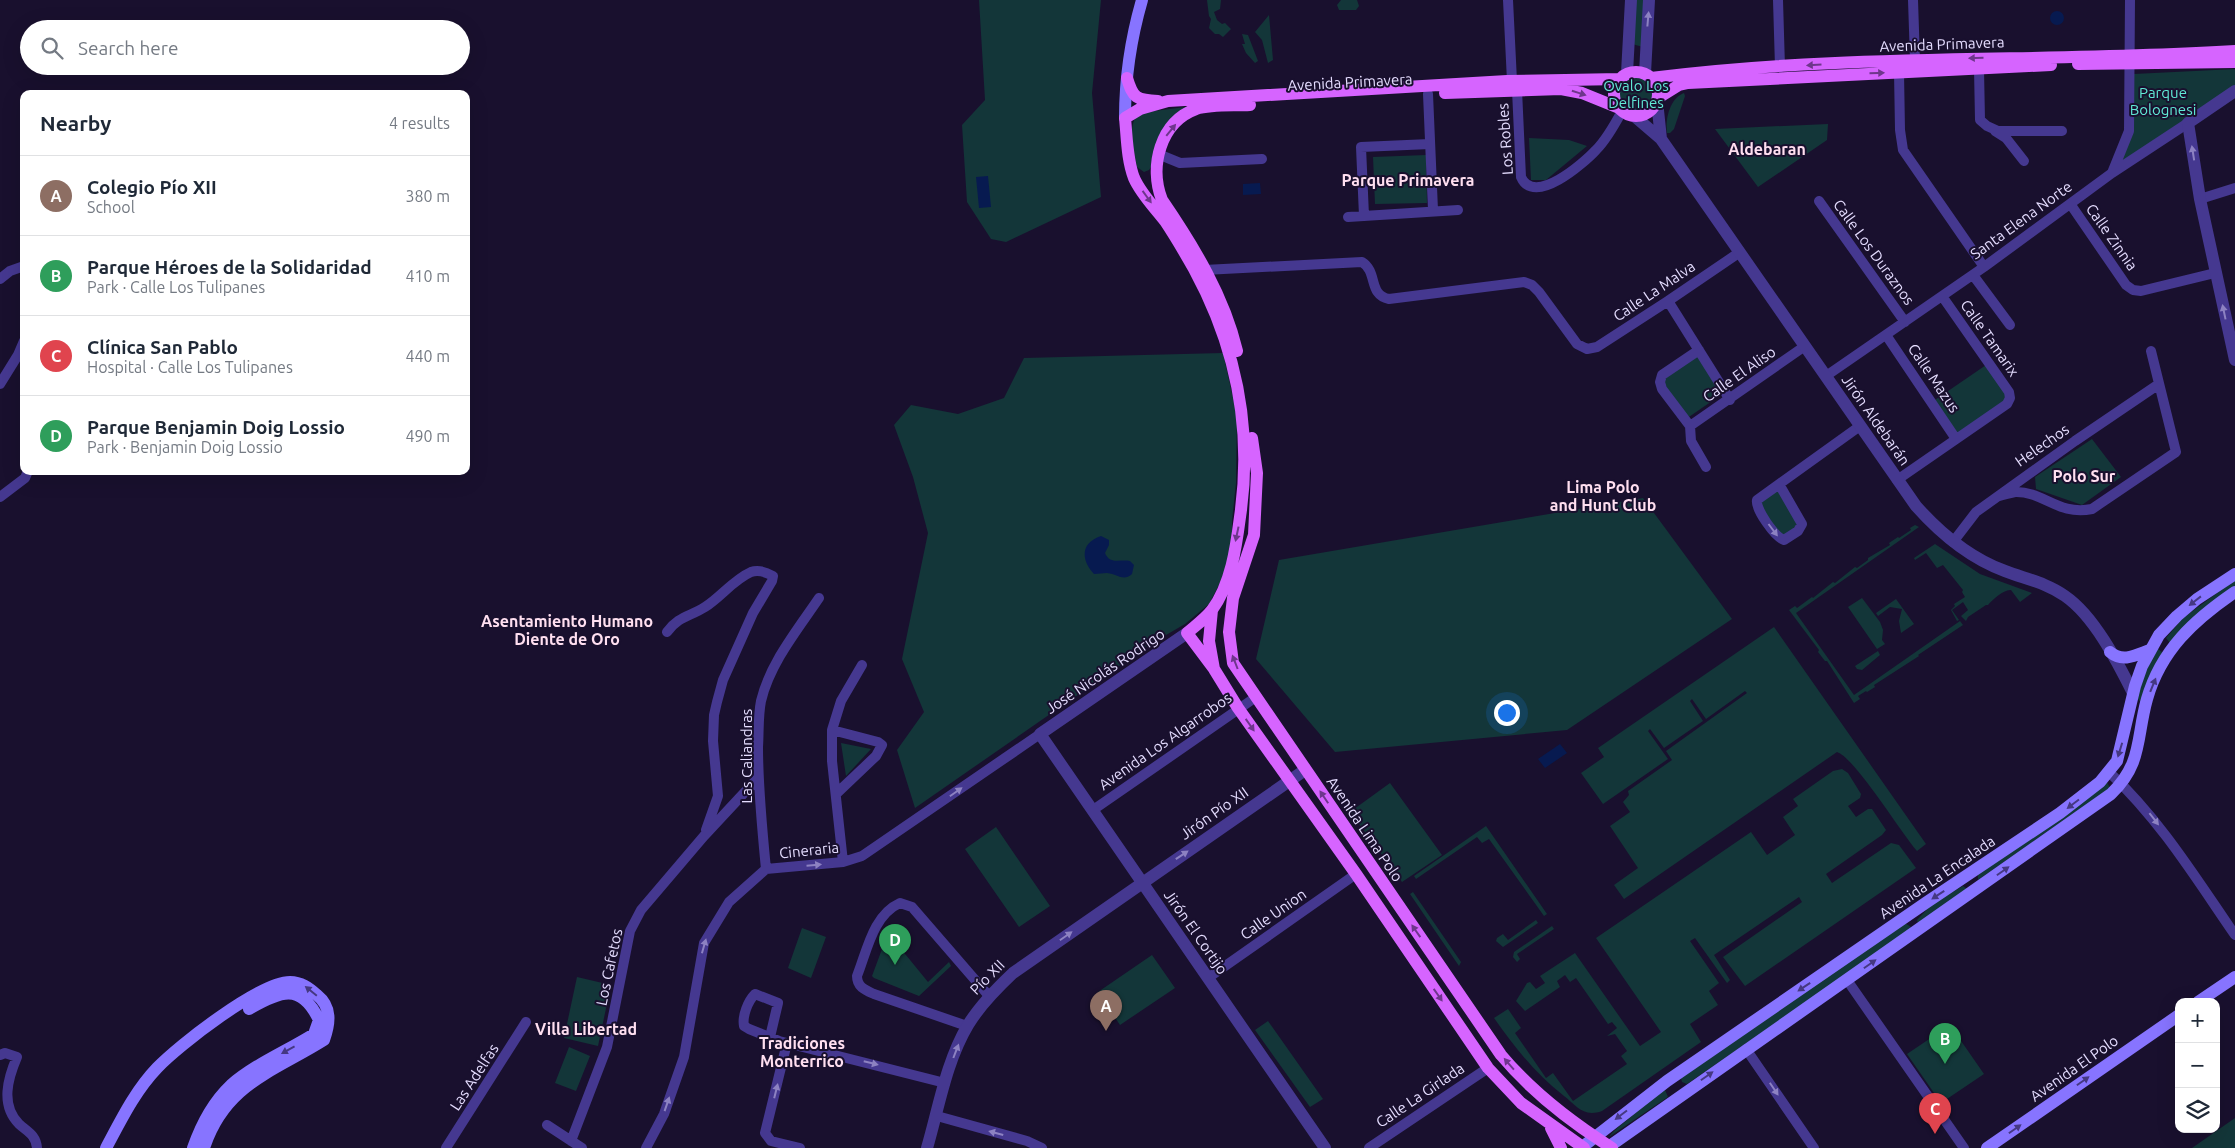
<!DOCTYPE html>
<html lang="en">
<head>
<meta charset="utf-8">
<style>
  body { margin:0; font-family:Ubuntu,sans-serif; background:#f6f6f7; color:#1f2937 }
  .controls { position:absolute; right:15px; bottom:15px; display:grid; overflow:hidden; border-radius:10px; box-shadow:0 5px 20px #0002 }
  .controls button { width:45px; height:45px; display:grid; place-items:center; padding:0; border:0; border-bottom:1px solid #e0e1e3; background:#fff; color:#1f2937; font:25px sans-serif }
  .you { position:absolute; left:1506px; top:712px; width:18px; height:18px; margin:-12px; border:4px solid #fff; border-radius:50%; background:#1a73e8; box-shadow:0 0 0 8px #1a73e833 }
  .badge { display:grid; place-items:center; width:32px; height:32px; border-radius:50%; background:#2563eb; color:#fff; font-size:16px; font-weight:700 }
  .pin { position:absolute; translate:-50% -41px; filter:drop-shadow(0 1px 2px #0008) }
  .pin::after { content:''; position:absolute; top:26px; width:18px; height:15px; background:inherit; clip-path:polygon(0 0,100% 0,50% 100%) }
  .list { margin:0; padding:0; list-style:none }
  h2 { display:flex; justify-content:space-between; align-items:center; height:65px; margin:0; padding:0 20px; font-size:21px }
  h2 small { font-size:16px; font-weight:400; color:#747a83 }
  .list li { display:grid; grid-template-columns:32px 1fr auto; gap:15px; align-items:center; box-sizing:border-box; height:80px; padding:0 20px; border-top:1px solid #e0e1e3 }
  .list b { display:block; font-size:19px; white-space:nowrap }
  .list p { margin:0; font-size:16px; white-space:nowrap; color:#747a83 }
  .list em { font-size:16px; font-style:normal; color:#747a83 }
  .icon { flex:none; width:28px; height:28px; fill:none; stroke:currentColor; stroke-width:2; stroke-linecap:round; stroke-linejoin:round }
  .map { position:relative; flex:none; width:2235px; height:1148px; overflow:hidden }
  .search { position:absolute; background:#fff; box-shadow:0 5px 20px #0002; left:20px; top:20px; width:450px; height:55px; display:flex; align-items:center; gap:12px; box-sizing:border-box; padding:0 18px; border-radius:28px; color:#747a83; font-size:19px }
  .panel { position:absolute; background:#fff; box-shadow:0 5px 20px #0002; left:20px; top:90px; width:450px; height:385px; border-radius:10px }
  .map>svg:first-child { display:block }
  .green { fill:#133639 }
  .water { fill:#071a50 }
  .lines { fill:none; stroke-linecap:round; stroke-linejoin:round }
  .minor { stroke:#453890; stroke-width:10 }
  .tertiary { stroke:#453890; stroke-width:12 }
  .secondary { stroke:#8774ff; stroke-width:12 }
  .primary { stroke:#d664ff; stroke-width:12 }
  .oneway { fill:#8d82c2 }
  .oneway2 { fill:#6e368c }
  .oneway3 { fill:#453882 }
  .labels { text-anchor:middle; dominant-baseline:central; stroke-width:4; stroke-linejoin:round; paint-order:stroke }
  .street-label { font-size:15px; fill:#e5ddff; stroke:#19102e }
  .park-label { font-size:15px; fill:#60e9d5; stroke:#19102e }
  .neighbourhood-label { font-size:16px; font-weight:bold; fill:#ffdff0; stroke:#19102e }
</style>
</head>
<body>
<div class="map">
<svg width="2235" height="1148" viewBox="0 0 2235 1148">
  <rect width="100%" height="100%" fill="#19102e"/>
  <path class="green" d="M979 0H1101L1092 93 1101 197 1006 242 991 239 967 202 962 125 985 100Z
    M1207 0H1221L1220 9 1214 12 1217 20 1222 24 1225 23 1231 29 1223 37 1219 34H1215L1209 28 1211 19 1209 16Z
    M1341 0H1357L1359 6 1356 10H1339L1337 5Z
    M1635 0H1646L1643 47 1632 44Z
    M1269 15 1273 60 1268 63 1262 40 1255 32Z
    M1242 34 1248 35 1258 61 1255 63 1246 53 1242 44H1245Z
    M2235 69V88L2120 165 2133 126 2134 74Z
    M1619 94a17 17 0 1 1 34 0a17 17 0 1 1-34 0Z
    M1684 93 1685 96 1674 129 1670 133H1667C1665 119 1670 98 1684 93Z
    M1193 106 1149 170 1144 172 1137 167C1134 150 1126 126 1139 113Z
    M1828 124 1827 140 1758 187 1715 129Z
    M1529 138 1569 140 1587 146 1546 180H1531Z
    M1426 155 1427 203 1375 204 1373 157Z
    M1223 353 1237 416 1236 483 1232 521V548L1227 569 1209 604 1185 624 1154 642 915 808 897 750 924 712 902 659 928 533 913 477 894 425 911 405 958 414 1004 398 1024 358Z
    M1698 354 1725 392 1686 419 1660 381Z
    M1989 363 2010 398 1956 439 1932 402Z
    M2092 439 2121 477 2082 505 2036 489 2035 477Z
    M1780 486 1802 524 1782 539 1758 502Z
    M1643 498 1732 619 1567 730 1335 752 1256 659 1279 560Z
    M1915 525 1919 527 1796 613 1854 695 1960 621 1963 625 1918 655 1919 656 1874 685 1875 687 1867 692 1866 691 1858 696 1860 699 1854 703 1827 661H1825L1818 652 1819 650 1789 610 1795 606 1797 608 1812 597 1813 598 1833 582 1835 583 1855 567 1857 568 1868 560V558L1890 545 1889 543 1898 537 1899 538 1911 530 1910 528Z
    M1935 544 1980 574 2032 593 2020 602 2011 590C2004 589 1992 600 1988 605H1986L1968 617 1966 621 1961 616 1968 610 1963 602 1952 610 1959 620 1957 621 1951 610 1955 606 1954 604 1965 597 1962 592 1963 590 1943 565 1937 568 1926 553 1915 560 1914 558Z
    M2235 580V589L2170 643 2166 638 2183 618Z
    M1862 598 1880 622 1883 630 1882 640 1885 644 1877 649 1848 607Z
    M1896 599 1914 624 1901 633 1899 621 1902 609 1890 607 1878 616 1876 613Z
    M1774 627 1926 844 1917 851C1899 830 1855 758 1837 752L1624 899 1614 885 1638 868 1610 826 1630 812 1623 802 1629 795 1628 791 1672 760 1666 751 1747 693 1745 691 1706 719 1692 699 1690 701 1703 721 1664 748 1650 729 1648 731 1668 759 1603 804 1581 773 1604 757 1598 748Z
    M2157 648 2163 653C2154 669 2144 684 2141 703L2135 695Z
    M1878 651 1880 655 1862 670 1857 669 1855 666Z
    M841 743 871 749 846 776Z
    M1842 769 1848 773 1861 794 1860 798 1848 806 1856 817 1868 809H1872L1886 830 1882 835 1826 874 1832 883 1891 843 1899 845 1916 868 1745 986 1723 957 1802 902 1799 897 1714 955 1730 980 1727 983 1695 938 1690 941 1719 983 1709 991 1718 1005 1690 1024 1701 1042 1602 1111C1583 1118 1576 1105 1564 1096 1535 1073 1515 1048 1494 1018L1508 1009 1521 1028 1515 1033 1546 1078 1553 1073 1573 1101 1627 1064 1621 1056 1627 1051 1615 1034 1607 1036 1617 1028 1612 1022 1608 1024 1576 978 1570 982 1565 975 1557 981 1560 987 1525 1011 1516 1001 1527 983 1530 982 1536 989 1545 983 1540 976 1575 953 1640 1046 1661 1032 1596 938 1751 832 1767 855 1795 835 1783 817 1798 806 1793 799 1833 771Z
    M2107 782 2110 788 1978 880V875Z
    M1390 783 1442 855 1402 882 1350 812Z
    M1486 826 1547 914 1544 916 1489 839 1482 843 1477 837 1416 879 1414 876Z
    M996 827 1050 906 1019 927 965 849Z
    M1963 886 1967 889 1918 923 1917 920 1932 904Z
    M1413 892 1461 962 1459 966 1410 894Z
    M1536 920 1538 923 1503 947 1496 941 1497 938 1503 934 1508 940Z
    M1905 923 1911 927 1908 932 1687 1084 1682 1082 1681 1078Z
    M1552 926 1554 929 1517 954 1520 959 1517 962 1513 957 1514 952Z
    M802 928 826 937 811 978 788 968Z
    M888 933 928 982 949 962 951 966 919 996 874 978 872 976Z
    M1152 955 1175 988 1120 1025 1098 992Z
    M577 977 611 985 598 1046 564 1038Z
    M1268 1021 1323 1099 1310 1107 1255 1030Z
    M1950 1025 1984 1074 1941 1103 1907 1054Z
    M569 1047 590 1056 576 1091 555 1083Z
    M1665 1090 1668 1097 1609 1137C1616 1127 1625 1123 1633 1115 1644 1106 1653 1097 1665 1090Z
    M2235 1118V1148H2192Z"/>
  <path class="water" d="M2050 18a7 7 0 1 1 14 0a7 7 0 1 1-14 0Z
    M988 176 991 207 979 208 976 177Z
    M1260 183 1261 194 1243 195V184Z
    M1101 536 1109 540V545L1105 553C1110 565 1120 559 1130 561L1134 565 1132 574C1123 582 1118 574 1107 573 1103 573 1099 574 1094 574 1081 560 1080 543 1101 536Z
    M1560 744 1567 753 1545 768 1538 759Z"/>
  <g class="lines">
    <path class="minor" d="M1508 0 1512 81
      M1778 0 1780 67
      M1913 0 1915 60
      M1979 69 1980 120 1987 126 1998 131H2062
      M1899 72 1900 130 1903 150 1984 267
      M1517 90 1521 177C1534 207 1584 163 1596 150 1607 139 1615 124 1622 111
      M1428 94 1433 210
      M1995 131 2006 138 2024 161
      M1158 154 1180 163 1262 159
      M2112 173 2129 131 2130 0
      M2200 199 2235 188
      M1819 201 1905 322
      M2071 205 2126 285 2133 290 2141 291 2215 273
      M1364 216 1361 147 1430 144
      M1348 217 1458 210
      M1204 270 1362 262C1378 272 1368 295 1389 299L1524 282 1532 285 1539 292 1577 344 1587 349 1597 347 1668 301 1740 252
      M1973 275 2010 325
      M0 279 10 271 24 266
      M1668 301 1730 400
      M1886 335 1956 439
      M1699 350 1662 375 1660 382 1662 389 1690 426 1691 441 1706 467
      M1826 376 1984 267 2112 173 2188 123
      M0 384 18 355 24 341
      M1690 426 1805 346
      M1897 480 2007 404 2010 398 2009 392 1942 296
      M1779 484 1802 524 1798 531 1784 540C1775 537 1755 509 1757 500L1860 426
      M1999 496C2004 495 2010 493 2015 492 2043 491 2058 516 2092 509L2176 452 2151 351
      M0 497 25 478 28 471
      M1953 542 1976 512 2075 441 2159 384
      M667 632C679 616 689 617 705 607 721 597 733 580 751 572 759 569 766 572 773 576L772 581 753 613 723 680 717 702 714 715 713 741 718 796 706 830
      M832 730 878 742 882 745 876 756 837 793
      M2109 772C2161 821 2195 877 2235 935
      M1093 810 1256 697
      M843 862 832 761V730L841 701 862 665
      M766 869C762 828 758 788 758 747 759 732 758 716 761 701 770 663 798 629 819 598
      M1208 978 1356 874
      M1847 980 1964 1148
      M967 1026 874 994C865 990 857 987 857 976 867 951 873 915 900 903L912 907 989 996
      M770 1037 778 1003 755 994C748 1001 742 1016 744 1026L749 1029 779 1041 945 1083
      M790 1044 786 1047 765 1133 771 1141 800 1148
      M1746 1049 1814 1148
      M0 1055 5 1053 17 1057C8 1078 0 1105 19 1124 28 1132 36 1135 37 1148
      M937 1116 1027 1141 1042 1148
      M547 1125 582 1148
      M571 1141 607 1047 630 931 641 910 704 836 758 778
      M446 1148 526 1022
      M646 1148 664 1114 684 1057 704 943 729 902 766 869 843 862 862 856 1040 734
      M1369 1148 1488 1068"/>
    <path class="tertiary" d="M1627 73 1631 0
      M1645 73 1649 0
      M2235 91 2188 123 2200 199 2235 360
      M1657 101 1661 139
      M1633 115 1661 139 1916 506C1941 534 1969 558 2005 571 2026 579 2047 583 2065 596 2094 616 2117 661 2133 693
      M1187 633 1040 734 1325 1148
      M927 1148C939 1107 946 1062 968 1025 980 1005 996 989 1013 973L1305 770"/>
    <path class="secondary" d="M1125 118C1125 79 1131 38 1142 0
      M2110 652C2123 663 2136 655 2150 650
      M2198 1002 2235 977
      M106 1148C121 1120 135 1091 157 1068 179 1045 260 982 290 982 301 982 309 988 317 995 332 1007 330 1023 324 1040 273 1072 225 1084 204 1148
      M193 1148C201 1125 213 1102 231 1085 255 1064 287 1051 314 1034L319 1020C301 982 280 991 249 1009
      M1581 1148 1667 1081 1927 902 2060 813 2100 782 2117 761 2135 686 2142 666 2159 635 2177 616 2197 599 2235 574
      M1607 1148 2111 794C2143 763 2136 738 2147 699 2161 650 2194 620 2235 592
      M1987 1148 2179 1015"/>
    <path class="primary" d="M2078 64 2235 62
      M1614 94a22 22 0 1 1 44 0a22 22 0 1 1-44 0Z
      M1127 78C1133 98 1136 100 1158 101
      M1651 78C1845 53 2041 63 2235 51
      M1445 93 1561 89 1582 93 1619 108
      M1658 98 1679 85 1688 83 2051 65
      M1237 351C1224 296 1194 247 1162 200 1149 167 1160 122 1196 109 1212 104 1233 106 1250 105
      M1252 438 1257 473 1254 535 1233 598 1229 632 1233 663 1501 1055C1532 1092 1571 1122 1612 1148
      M1212 610 1209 641 1214 669
      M1551 1128 1561 1148
      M1584 1148 1521 1103 1488 1068 1356 874 1238 708 1214 669 1187 633C1195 626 1205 619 1212 610 1231 584 1236 548 1240 517 1253 429 1237 348 1194 269 1185 253 1175 236 1165 221 1155 208 1141 194 1134 178 1127 160 1127 138 1125 118L1140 109 1168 101 1507 81 1620 79"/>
  </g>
  <defs><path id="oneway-solid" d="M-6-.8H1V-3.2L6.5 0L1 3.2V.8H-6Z" transform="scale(1.25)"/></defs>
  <g class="oneway">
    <use href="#oneway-solid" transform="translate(1648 19) rotate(-85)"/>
    <use href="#oneway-solid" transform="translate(2193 153) rotate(-99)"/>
    <use href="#oneway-solid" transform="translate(2224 312) rotate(-102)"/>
    <use href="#oneway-solid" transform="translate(1773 530) rotate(53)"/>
    <use href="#oneway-solid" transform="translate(956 792) rotate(-35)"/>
    <use href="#oneway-solid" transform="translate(2154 819) rotate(52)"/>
    <use href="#oneway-solid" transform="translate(1182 855) rotate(-34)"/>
    <use href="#oneway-solid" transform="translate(814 865) rotate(-5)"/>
    <use href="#oneway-solid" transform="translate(1066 936) rotate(-35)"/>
    <use href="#oneway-solid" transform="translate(704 946) rotate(-74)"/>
    <use href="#oneway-solid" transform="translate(956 1051) rotate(-69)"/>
    <use href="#oneway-solid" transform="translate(871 1063) rotate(14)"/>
    <use href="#oneway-solid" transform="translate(1774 1089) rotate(56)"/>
    <use href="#oneway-solid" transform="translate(776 1091) rotate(-76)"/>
    <use href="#oneway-solid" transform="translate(667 1104) rotate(-71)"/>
    <use href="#oneway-solid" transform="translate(996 1133) rotate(-165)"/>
  </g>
  <g class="oneway2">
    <use href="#oneway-solid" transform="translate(1976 58) rotate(178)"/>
    <use href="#oneway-solid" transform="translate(1814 65) rotate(177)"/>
    <use href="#oneway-solid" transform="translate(1877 73) rotate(-2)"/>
    <use href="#oneway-solid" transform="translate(1579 93) rotate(18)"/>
    <use href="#oneway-solid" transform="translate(1171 130) rotate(-51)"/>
    <use href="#oneway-solid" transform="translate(1147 197) rotate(54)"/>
    <use href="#oneway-solid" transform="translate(1237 534) rotate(102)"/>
    <use href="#oneway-solid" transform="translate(1235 662) rotate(-111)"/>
    <use href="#oneway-solid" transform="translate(1250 725) rotate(55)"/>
    <use href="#oneway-solid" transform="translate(1324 797) rotate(-124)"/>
    <use href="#oneway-solid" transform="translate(1416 931) rotate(-125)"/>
    <use href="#oneway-solid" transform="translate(1438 995) rotate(55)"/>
    <use href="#oneway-solid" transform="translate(1509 1064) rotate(-131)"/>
  </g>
  <g class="oneway3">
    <use href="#oneway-solid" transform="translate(2195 601) rotate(142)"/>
    <use href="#oneway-solid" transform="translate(2153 685) rotate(-68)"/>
    <use href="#oneway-solid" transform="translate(2120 750) rotate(107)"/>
    <use href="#oneway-solid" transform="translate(2073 804) rotate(143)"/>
    <use href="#oneway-solid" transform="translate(2003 871) rotate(-35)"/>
    <use href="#oneway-solid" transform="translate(1938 895) rotate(147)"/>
    <use href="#oneway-solid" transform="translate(1870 964) rotate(-35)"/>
    <use href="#oneway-solid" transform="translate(1804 987) rotate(146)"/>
    <use href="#oneway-solid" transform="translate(311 991) rotate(-141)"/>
    <use href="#oneway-solid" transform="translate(288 1050) rotate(151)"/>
    <use href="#oneway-solid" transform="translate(1707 1076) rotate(-35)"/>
    <use href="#oneway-solid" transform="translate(2083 1081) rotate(-35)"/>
    <use href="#oneway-solid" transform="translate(1621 1115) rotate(143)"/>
    <use href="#oneway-solid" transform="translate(2015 1129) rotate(-35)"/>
  </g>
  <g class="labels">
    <g class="street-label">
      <text transform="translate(1942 44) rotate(-2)">Avenida Primavera</text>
      <text transform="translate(1350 82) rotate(-3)">Avenida Primavera</text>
      <text transform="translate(1505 139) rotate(-94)">Los Robles</text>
      <text transform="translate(2021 220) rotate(-36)">Santa Elena Norte</text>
      <text transform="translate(2112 237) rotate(55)">Calle Zinnia</text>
      <text transform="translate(1874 252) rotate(54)">Calle Los Duraznos</text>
      <text transform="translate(1654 291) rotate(-34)">Calle La Malva</text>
      <text transform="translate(1990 338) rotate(55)">Calle Tamarix</text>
      <text transform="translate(1739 374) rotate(-35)">Calle El Aliso</text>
      <text transform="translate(1934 378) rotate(56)">Calle Mazus</text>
      <text transform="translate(1876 420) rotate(55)">Jirón Aldebarán</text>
      <text transform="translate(2042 445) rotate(-35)">Helechos</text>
      <text transform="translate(1105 671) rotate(-34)">José Nicolás Rodrigo</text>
      <text transform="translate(1165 741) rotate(-35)">Avenida Los Algarrobos</text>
      <text transform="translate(746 756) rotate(-90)">Las Caliandras</text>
      <text transform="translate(1214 813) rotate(-35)">Jirón Pío XII</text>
      <text transform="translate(1365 829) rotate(56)">Avenida Lima Polo</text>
      <text transform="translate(809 850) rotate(-6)">Cineraria</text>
      <text transform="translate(1937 877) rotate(-34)">Avenida La Encalada</text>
      <text transform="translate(1273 914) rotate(-35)">Calle Union</text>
      <text transform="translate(1196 932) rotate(55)">Jirón El Cortijo</text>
      <text transform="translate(609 967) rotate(-78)">Los Cafetos</text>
      <text transform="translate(987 977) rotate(-45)">Pío XII</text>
      <text transform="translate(2074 1068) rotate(-35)">Avenida El Polo</text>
      <text transform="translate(474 1077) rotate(-57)">Las Adelfas</text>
      <text transform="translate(1420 1095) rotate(-34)">Calle La Girlada</text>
    </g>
    <g class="park-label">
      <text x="1636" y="85">Ovalo Los<tspan x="1636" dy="17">Delfines</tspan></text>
      <text x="2163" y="92">Parque<tspan x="2163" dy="17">Bolognesi</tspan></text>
    </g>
    <g class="neighbourhood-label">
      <text x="1767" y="149">Aldebaran</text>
      <text x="1408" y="180">Parque Primavera</text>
      <text x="2084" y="476">Polo Sur</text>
      <text x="1603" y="487">Lima Polo<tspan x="1603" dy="18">and Hunt Club</tspan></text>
      <text x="567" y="621">Asentamiento Humano<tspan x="567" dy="18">Diente de Oro</tspan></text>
      <text x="586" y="1029">Villa Libertad</text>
      <text x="802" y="1043">Tradiciones<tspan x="802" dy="18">Monterrico</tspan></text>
    </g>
  </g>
</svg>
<div class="controls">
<button>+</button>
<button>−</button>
<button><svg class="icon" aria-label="layers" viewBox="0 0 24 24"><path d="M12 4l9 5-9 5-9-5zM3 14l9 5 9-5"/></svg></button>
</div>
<div class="you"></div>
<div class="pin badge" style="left:1106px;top:1031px;background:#8d6e63">A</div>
<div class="pin badge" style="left:1945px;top:1064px;background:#2e9e5b">B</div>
<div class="pin badge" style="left:1935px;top:1134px;background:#e0444e">C</div>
<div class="pin badge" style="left:895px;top:965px;background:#2e9e5b">D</div>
<div class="search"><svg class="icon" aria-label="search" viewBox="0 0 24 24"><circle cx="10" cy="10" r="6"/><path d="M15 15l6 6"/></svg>Search here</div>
<section class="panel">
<h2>Nearby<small>4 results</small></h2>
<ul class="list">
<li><span class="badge" style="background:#8d6e63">A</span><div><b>Colegio Pío XII</b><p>School</p></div><em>380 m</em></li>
<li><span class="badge" style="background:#2e9e5b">B</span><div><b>Parque Héroes de la Solidaridad</b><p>Park · Calle Los Tulipanes</p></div><em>410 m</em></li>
<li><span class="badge" style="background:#e0444e">C</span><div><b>Clínica San Pablo</b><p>Hospital · Calle Los Tulipanes</p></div><em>440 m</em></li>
<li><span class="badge" style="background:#2e9e5b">D</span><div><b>Parque Benjamin Doig Lossio</b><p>Park · Benjamin Doig Lossio</p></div><em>490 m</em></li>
</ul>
</section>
</div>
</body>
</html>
